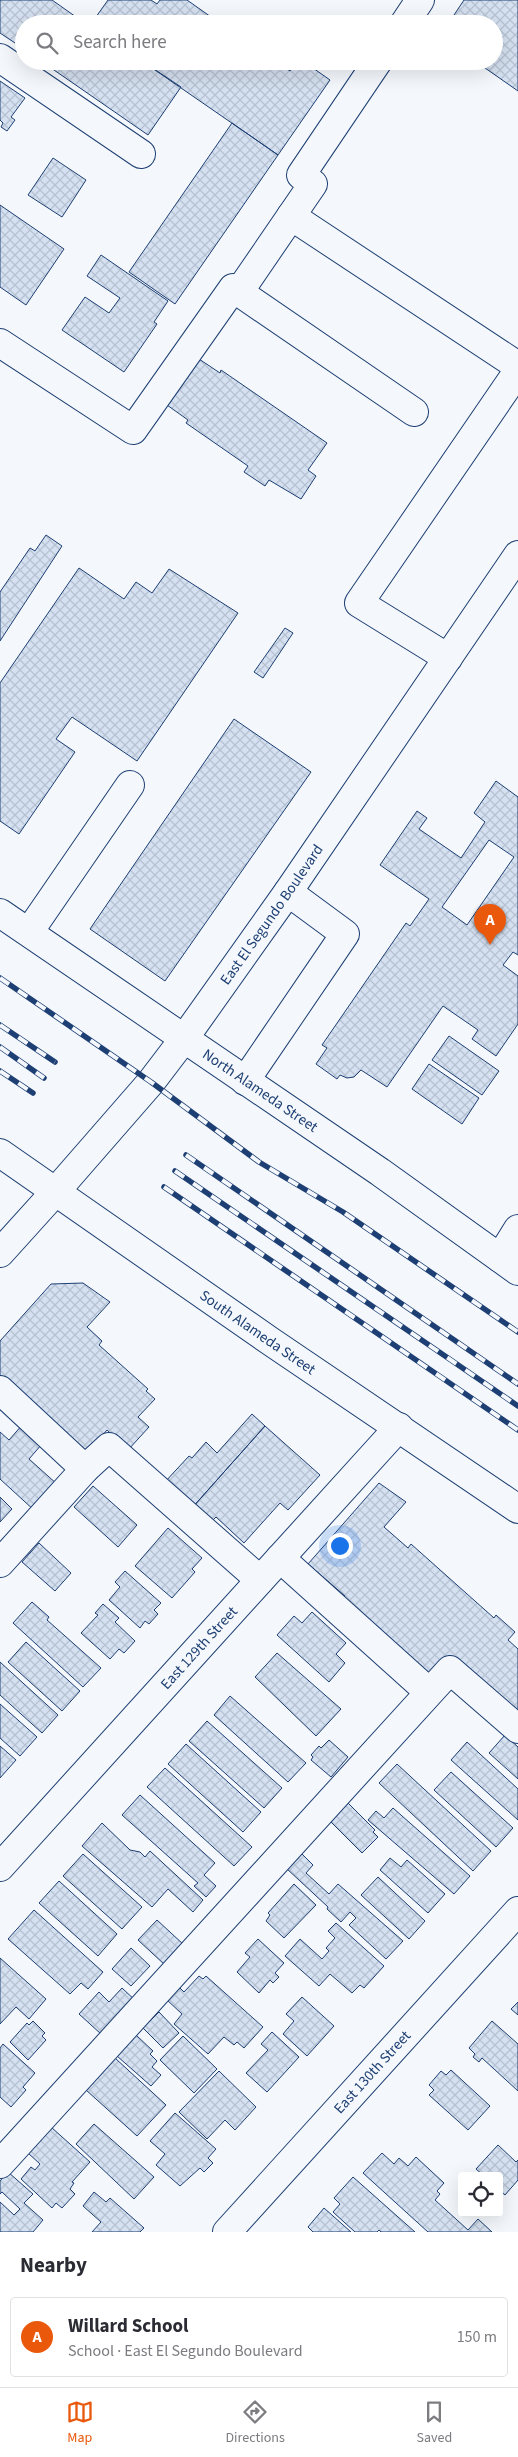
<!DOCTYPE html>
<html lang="en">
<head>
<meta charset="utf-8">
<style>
  body { margin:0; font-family:"Source Sans 3",sans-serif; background:#f2f2f3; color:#2b2b33 }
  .controls { position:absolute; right:15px; bottom:15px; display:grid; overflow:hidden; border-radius:5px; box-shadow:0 5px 20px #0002 }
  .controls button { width:45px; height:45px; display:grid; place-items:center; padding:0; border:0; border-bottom:1px solid #e1e1e2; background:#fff; color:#2b2b33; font:25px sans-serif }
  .you { position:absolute; left:339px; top:1545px; width:18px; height:18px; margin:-12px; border:4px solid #fff; border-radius:50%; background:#1a73e8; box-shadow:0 0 0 8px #1a73e833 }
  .badge { display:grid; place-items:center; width:32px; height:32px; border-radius:50%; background:#ea580c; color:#fff; font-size:16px; font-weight:700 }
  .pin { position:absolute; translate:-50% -41px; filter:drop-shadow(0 1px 2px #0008) }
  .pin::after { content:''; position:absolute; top:26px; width:18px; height:15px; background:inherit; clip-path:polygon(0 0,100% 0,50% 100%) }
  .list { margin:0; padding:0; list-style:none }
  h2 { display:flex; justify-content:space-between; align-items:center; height:65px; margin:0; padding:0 20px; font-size:21px }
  h2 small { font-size:16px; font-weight:400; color:#7c7c81 }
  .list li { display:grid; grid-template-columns:32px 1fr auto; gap:15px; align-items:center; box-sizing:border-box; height:80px; margin:0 10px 10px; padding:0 10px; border:1px solid #e1e1e2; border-radius:5px }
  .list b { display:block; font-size:19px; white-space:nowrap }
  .list p { margin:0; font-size:16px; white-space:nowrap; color:#7c7c81 }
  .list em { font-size:16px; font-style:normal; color:#7c7c81 }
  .icon { flex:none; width:28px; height:28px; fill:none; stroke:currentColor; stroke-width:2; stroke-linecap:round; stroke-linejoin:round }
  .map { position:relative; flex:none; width:518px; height:2232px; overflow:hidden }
  .search { position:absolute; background:#fff; box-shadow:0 5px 20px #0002; left:15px; right:15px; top:15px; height:55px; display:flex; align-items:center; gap:12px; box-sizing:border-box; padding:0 18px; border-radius:28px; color:#7c7c81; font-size:19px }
  .sheet { height:155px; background:#fff }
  nav { display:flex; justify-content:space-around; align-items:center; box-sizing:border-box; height:70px; border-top:1px solid #e1e1e2; background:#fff; font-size:14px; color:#7c7c81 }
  nav a { display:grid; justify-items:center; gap:2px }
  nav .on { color:#ea580c }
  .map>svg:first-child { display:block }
  .building { fill:url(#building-cross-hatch); stroke:#1d3f73; fill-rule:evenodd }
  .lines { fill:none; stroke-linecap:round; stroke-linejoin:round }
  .minor-casing { stroke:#1d3f73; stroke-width:30 }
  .major-casing { stroke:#1d3f73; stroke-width:30 }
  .minor { stroke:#f4f7fb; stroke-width:28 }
  .major { stroke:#f4f7fb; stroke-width:28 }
  .rail-casing { stroke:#1d3f73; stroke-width:5.5 }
  .rail { stroke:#f4f7fb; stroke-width:4; stroke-dasharray:11; stroke-linecap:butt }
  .labels { text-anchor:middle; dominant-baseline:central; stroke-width:4; stroke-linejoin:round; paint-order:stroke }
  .street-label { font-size:15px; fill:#1d3f73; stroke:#f4f7fb }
</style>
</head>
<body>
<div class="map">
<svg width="518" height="2232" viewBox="0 0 518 2232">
  <defs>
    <pattern id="building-cross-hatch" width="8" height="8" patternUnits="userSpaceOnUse" patternTransform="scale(1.25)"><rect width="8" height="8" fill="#d5e0f0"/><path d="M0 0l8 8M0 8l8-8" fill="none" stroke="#b6c1d1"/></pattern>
  </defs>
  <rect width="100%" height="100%" fill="#f4f7fb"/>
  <path class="building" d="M0 0H52L86 24H24V49L0 33Z
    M108 0H151L157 4 160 0H187L221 24H91Z
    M464 0H518V91L475 61H494V24H448Z
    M41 61H142L181 87 148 135Z
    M142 61H276L290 71 297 61H303L330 80 278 155Z
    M0 81 25 98 11 117 15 120 7 131 1 127 3 123 0 120Z
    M232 123 278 155 175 304 129 272Z
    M53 158 86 180 62 217 28 195Z
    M0 205 64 249 26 305 0 287Z
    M101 255 168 301 154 322 157 324 124 372 62 330 85 297 109 313 120 298 87 276Z
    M199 359 220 373 221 370 327 443 308 470 316 476 301 499 269 480 265 486 244 472 248 466 186 423 188 420 167 405Z
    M46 535 62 546 0 641V592L30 548 35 551Z
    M79 568 124 599 136 582 152 593 169 569 238 613 137 761 72 717 56 739 75 752 19 834 0 821V683Z
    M285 628 293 633 263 678 254 672Z
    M234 719 311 772 165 981 90 929Z
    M496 781 518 797V955L513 952 503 965 518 976V1024L496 1056 472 1039 478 1030 443 1006 387 1087 361 1070 354 1077 347 1078 340 1075 337 1079 316 1064 327 1048 322 1045 406 923 410 926 429 899 380 865 417 811 427 818 419 829 461 858 485 822 474 813ZM489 840 514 857 467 925 442 907Z
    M449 1036 499 1071 482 1095 432 1060Z
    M429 1064 479 1098 462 1124 412 1089Z
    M83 1283 110 1302 87 1327 102 1341 99 1345 148 1389 146 1391 155 1399 138 1417 149 1427 128 1450 107 1430 86 1454 0 1376V1341L51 1284Z
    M252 1414 265 1426 192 1508 164 1483 189 1456 192 1458 206 1442 217 1453Z
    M23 1424 42 1444 29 1459 58 1485 35 1511 0 1479V1432L9 1440Z
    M265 1426 320 1475 288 1510 280 1503 244 1543 216 1517 209 1524 192 1508Z
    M379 1483 406 1502 384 1527 408 1548 411 1544 494 1618 496 1615 515 1632 508 1640 518 1649V1720L445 1656 426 1678 340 1602 345 1596 308 1564Z
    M93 1486 137 1525 118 1547 74 1507Z
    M0 1497 12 1509 0 1522Z
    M168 1528 202 1558 192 1569 195 1572 172 1598 135 1566Z
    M39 1543 71 1573 55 1591 22 1562Z
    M125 1571 161 1603 154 1610 158 1614 149 1624 145 1621 140 1628 109 1600 120 1587 115 1582Z
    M32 1602 49 1617 47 1620 101 1668 83 1687 13 1623Z
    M103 1604 119 1618 115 1622 135 1641 124 1653 119 1649 110 1659 81 1633 98 1615 95 1613Z
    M312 1612 346 1643 336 1654 345 1663 329 1682 277 1635 294 1616 302 1623Z
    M26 1642 80 1691 62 1711 8 1662Z
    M277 1653 341 1709 316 1736 255 1677Z
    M0 1662 58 1715 42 1733 0 1695Z
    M230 1696 306 1763 288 1782 214 1715Z
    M0 1704 37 1737 20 1756 0 1738Z
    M207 1721 282 1788 264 1808 189 1741Z
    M505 1735 518 1747V1779L489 1753Z
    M329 1740 348 1757 331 1777 311 1760 313 1757 311 1755 319 1746 321 1748Z
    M467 1742 518 1789V1820L451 1760Z
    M186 1744 261 1812 243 1832 168 1764Z
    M0 1746 16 1760 0 1778Z
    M397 1764 491 1851 473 1871 379 1783Z
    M165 1768 252 1847 234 1866 147 1787Z
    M451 1772 513 1828 496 1847 434 1790Z
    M140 1795 215 1863 204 1875 216 1886 206 1897 194 1886 198 1883 122 1815Z
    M347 1802 375 1830 373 1832 378 1837 362 1853 329 1820Z
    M393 1808 470 1876 454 1894 368 1820 376 1811 384 1818Z
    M102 1823 130 1850 140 1852 145 1857 150 1851 203 1900 193 1912 168 1889 152 1907 82 1846Z
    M83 1854 142 1907 122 1929 63 1876Z
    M302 1854 313 1865 306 1873 329 1894 338 1884 403 1941 386 1959 349 1925 356 1918 350 1912 341 1922 327 1909 328 1907 286 1868Z
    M390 1858 401 1867 407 1860 445 1894 428 1913 380 1870Z
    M378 1877 425 1921 409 1939 361 1895Z
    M59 1881 117 1934 98 1956 39 1903Z
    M294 1884 316 1905 284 1938 266 1921 270 1915 268 1913Z
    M34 1910 103 1972 88 1989 81 1983 70 1994 8 1939Z
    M157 1920 184 1945 165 1965 138 1940Z
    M336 1923 384 1966 364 1988 360 1985 352 1993 330 1974 319 1986 285 1956 300 1939 322 1959 329 1951 326 1948 335 1938 328 1931Z
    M258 1939 284 1963 275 1973 279 1977 273 1983 270 1980 259 1993 237 1972 250 1957 245 1953Z
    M131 1948 150 1966 131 1986 112 1969Z
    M0 1958 46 1999 29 2019 16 2007 0 2024Z
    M199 1976 203 1979 206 1976 263 2027 244 2048 237 2042 234 2045 224 2037 208 2054 174 2024 182 2014 166 1999 178 1986 184 1992Z
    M122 1988 137 2002 101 2034 79 2014 99 1992 109 2002Z
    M302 1997 334 2026 307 2056 283 2034 294 2021 286 2014Z
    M518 2002V2015L511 2009Z
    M159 2012 179 2033 163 2048 143 2028Z
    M33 2021 45 2033 42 2036 46 2040 28 2060 10 2042 27 2023 29 2025Z
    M492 2021 518 2044V2091L482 2058 479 2062 473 2057 475 2054 469 2048Z
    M272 2032 299 2057 267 2092 246 2073 268 2050 261 2044Z
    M136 2035 153 2051 150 2054 157 2061 152 2067 161 2075 151 2086 117 2056Z
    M183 2036 217 2069 194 2093 160 2060Z
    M3 2044 35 2073 23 2087 26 2090 11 2107 0 2097V2048Z
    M115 2058 166 2105 137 2136 86 2090Z
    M451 2070 490 2106 468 2130 429 2095 434 2090 429 2085 441 2071 446 2075Z
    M219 2071 256 2107 235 2130 225 2120 207 2139 179 2112Z
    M175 2113 216 2149 208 2158 213 2163 204 2172 200 2168 180 2186 156 2165 165 2154 150 2141Z
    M94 2124 154 2177 134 2199 76 2144Z
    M51 2127 90 2162 72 2182 74 2183 70 2189 75 2194 62 2208 56 2203 52 2208 21 2179 31 2167 35 2170 40 2164 28 2153Z
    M498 2145 516 2162 518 2160V2180L505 2195 499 2190V2176H484L476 2169Z
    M382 2153 394 2164 399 2158 408 2166 416 2157 444 2183 437 2191 440 2194 435 2200 468 2230 478 2219 492 2232H428L363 2173Z
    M8 2172 33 2194 24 2203 43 2220 33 2232H0V2202L14 2215 20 2209 2 2192 0 2194V2181Z
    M353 2177 415 2232H381L379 2230 377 2232H355L333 2212 340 2204 334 2198Z
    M94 2192 106 2202 110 2198 144 2228 140 2232H92L101 2222 83 2206Z
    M324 2208 351 2232H313L308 2227Z"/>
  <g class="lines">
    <defs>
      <g id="minor">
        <path d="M404 24 420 0"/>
        <path d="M0 58 141 154"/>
        <path d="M291 216 518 366"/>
        <path d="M239 292 313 184 301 175 378 61"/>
        <path d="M0 343 133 430 233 288 414 412"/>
        <path d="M448 658 359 603 518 371"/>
        <path id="s1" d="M0 913 380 1172 518 1271"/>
        <path d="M29 932 130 785"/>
        <path d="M245 1081 345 934 288 892"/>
        <path id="s2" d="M56 1191 151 1082 183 1040 288 892 518 555"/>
        <path d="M500 1258 518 1229"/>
        <path d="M0 1390 85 1469"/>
        <path d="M280 1558 429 1692"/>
        <path d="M0 1563 85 1469 109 1447 260 1580"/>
        <path id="s3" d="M0 1867 399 1427"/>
        <path d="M0 2164 450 1670 518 1729"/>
        <path id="s4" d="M227 2232 518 1911"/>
      </g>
      <g id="major">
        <path id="s5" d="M0 1153 270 1341 518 1509"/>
        <path d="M0 1253 56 1191"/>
      </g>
    </defs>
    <use href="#minor" class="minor-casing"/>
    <use href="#major" class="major-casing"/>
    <use href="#minor" class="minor"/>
    <use href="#major" class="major"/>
    <defs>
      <path id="rail" d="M0 978 151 1082 259 1162 343 1212 518 1332
        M0 1025 55 1062
        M0 1047 44 1078
        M0 1071 33 1093
        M186 1155 518 1384
        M175 1171 518 1406
        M164 1187 518 1430"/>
    </defs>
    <use href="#rail" class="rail-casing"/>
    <use href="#rail" class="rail"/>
  </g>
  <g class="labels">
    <g class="street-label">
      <text stroke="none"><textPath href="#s2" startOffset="351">East El Segundo Boulevard</textPath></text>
      <text stroke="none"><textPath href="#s1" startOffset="315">North Alameda Street</textPath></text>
      <text stroke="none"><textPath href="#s5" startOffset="314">South Alameda Street</textPath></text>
      <text stroke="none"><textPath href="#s3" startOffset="296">East 129th Street</textPath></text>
      <text stroke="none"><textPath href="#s4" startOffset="216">East 130th Street</textPath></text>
    </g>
  </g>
</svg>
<div class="controls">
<button><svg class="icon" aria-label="locate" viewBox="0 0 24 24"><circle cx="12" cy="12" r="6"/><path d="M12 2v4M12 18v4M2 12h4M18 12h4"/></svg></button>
</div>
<div class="you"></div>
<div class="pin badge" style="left:490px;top:945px">A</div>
<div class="search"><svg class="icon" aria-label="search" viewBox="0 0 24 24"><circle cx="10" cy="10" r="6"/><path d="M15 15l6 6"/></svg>Search here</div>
</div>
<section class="sheet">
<h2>Nearby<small></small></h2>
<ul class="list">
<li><span class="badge">A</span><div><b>Willard School</b><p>School · East El Segundo Boulevard</p></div><em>150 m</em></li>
</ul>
</section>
<nav>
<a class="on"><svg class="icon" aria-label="map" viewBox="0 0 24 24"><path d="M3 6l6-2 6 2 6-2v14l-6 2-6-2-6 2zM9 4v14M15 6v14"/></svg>Map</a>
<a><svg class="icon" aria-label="directions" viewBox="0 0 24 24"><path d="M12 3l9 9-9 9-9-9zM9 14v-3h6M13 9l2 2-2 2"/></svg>Directions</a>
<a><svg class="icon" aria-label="saved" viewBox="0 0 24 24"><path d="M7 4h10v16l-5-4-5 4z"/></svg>Saved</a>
</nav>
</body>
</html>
